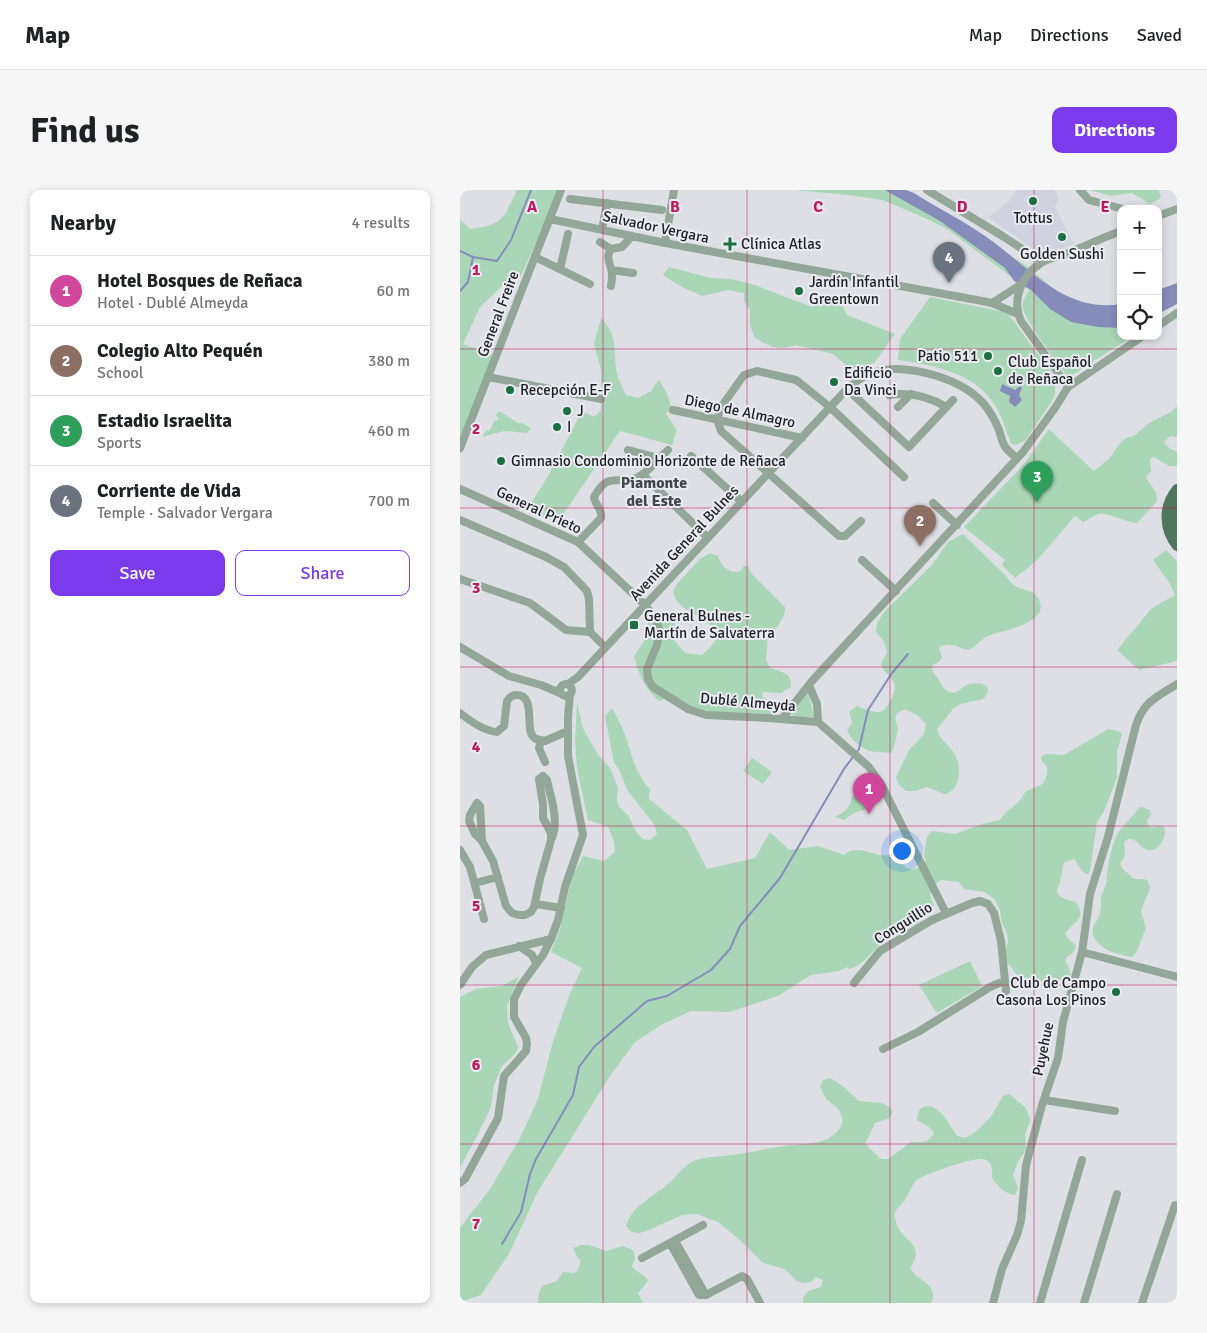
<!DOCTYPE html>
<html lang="en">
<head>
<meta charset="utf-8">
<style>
  body { margin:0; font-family:Signika,sans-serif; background:#f6f6f6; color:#202124 }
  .controls { position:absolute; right:15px; top:15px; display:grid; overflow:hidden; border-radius:10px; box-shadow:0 2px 8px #0003 }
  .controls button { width:45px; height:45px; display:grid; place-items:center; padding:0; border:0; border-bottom:1px solid #e0e0e0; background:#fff; color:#202124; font:25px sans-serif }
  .you { position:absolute; left:441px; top:660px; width:18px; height:18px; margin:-12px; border:4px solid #fff; border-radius:50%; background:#1a73e8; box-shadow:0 0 0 8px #1a73e833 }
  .badge { display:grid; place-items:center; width:32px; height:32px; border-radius:50%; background:#7c3aed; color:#fff; font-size:16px; font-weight:700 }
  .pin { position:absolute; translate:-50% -41px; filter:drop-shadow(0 1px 2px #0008) }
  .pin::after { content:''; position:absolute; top:26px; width:18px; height:15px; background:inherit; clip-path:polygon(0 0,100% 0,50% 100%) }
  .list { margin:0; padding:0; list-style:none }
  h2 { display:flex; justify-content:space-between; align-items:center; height:65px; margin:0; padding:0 20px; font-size:21px }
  h2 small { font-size:16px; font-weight:400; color:#757577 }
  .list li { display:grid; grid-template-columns:32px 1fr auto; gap:15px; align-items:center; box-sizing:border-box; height:70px; padding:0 20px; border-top:1px solid #e0e0e0 }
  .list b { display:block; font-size:19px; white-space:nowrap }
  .list p { margin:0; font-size:16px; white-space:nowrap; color:#757577 }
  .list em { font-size:16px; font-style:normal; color:#757577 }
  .actions { display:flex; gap:10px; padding:15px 20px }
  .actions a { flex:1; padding:11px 0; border:1px solid #7c3aed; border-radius:10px; text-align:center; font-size:18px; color:#7c3aed }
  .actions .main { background:#7c3aed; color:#fff }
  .icon { flex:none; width:28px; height:28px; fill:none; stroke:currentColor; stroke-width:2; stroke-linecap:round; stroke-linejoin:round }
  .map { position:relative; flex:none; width:717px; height:1113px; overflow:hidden; border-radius:10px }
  header { display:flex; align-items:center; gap:30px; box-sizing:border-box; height:70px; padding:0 25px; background:#fff; border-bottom:1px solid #e0e0e0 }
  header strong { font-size:24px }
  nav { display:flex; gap:28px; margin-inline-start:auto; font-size:18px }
  .intro { display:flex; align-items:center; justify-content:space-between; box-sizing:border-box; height:120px; padding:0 30px }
  h1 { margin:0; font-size:35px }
  .button { padding:12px 22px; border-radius:10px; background:#7c3aed; color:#fff; font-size:18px; font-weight:700 }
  main { display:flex; gap:30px; padding:0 30px }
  aside { flex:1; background:#fff; border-radius:10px; box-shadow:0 2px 8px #0003 }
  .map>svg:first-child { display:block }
  .built { fill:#d0d2df }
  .green { fill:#a8d6b6 }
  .water { fill:#868cba }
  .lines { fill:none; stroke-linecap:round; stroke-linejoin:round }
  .stream { stroke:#868cba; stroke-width:2 }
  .minor { stroke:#92a798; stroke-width:8 }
  .major { stroke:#50765d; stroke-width:10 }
  .grid { fill:none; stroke:#c2185b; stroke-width:1; stroke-opacity:0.55 }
  .poi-dot { fill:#1b7042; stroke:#ebecf3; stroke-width:2 }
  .labels { text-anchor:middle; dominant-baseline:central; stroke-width:4; stroke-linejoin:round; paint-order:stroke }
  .poi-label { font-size:15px; fill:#1e1f21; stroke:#ebecf3; text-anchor:start }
  .street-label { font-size:15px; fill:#1e1f21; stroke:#ebecf3 }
  .neighbourhood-label { font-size:16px; font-weight:bold; fill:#44454a; stroke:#ebecf3 }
  .grid-label { font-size:16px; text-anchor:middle; font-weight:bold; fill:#c2185b; stroke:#ebecf3; stroke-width:4; stroke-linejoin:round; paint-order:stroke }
</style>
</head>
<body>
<header>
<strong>Map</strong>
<nav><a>Map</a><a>Directions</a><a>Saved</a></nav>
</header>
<div class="intro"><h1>Find us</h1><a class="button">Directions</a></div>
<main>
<aside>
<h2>Nearby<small>4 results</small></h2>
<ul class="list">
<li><span class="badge" style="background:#d1479c">1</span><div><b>Hotel Bosques de Reñaca</b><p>Hotel · Dublé Almeyda</p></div><em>60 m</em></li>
<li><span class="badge" style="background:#8d6e63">2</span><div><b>Colegio Alto Pequén</b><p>School</p></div><em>380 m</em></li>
<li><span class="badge" style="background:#2e9e5b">3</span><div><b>Estadio Israelita</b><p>Sports</p></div><em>460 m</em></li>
<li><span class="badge" style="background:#6b7280">4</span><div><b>Corriente de Vida</b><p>Temple · Salvador Vergara</p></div><em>700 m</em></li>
</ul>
<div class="actions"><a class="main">Save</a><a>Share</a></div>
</aside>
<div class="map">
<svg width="717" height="1113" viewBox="0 0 717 1113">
  <rect width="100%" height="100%" fill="#dedfe5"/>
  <path class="built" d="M556 0H595L599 8 595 18 614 54 588 65 580 64 528 27 549 11Z"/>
  <path class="green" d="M57 0H98L87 28 61 86 41 97 20 117 3 154 33 165 0 249V29L10 39C45 34 42 30 57 0Z
    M335 0H441L500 32 568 77 612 114 652 137 661 138V146H673L609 187C601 180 564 128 563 119 561 112 566 106 569 100L487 39 467 29 423 10 388 5Z
    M630 0H699L701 8 690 14 672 3 650 6Z
    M209 77 250 88 270 89 295 95 352 117 358 109 380 110 387 125 435 144 414 173 394 182 373 164 335 155 325 158 312 157 295 148 290 135V120L284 111V103L268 100 242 106 220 96 203 85Z
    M470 107 544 122 549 125 592 183 595 195V205L592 211 565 251 555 255 551 253C545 240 542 225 534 214 514 182 472 175 438 170L440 149Z
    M141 128C161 149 151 161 158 187 160 193 163 199 166 205L178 208 191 201 199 189 208 206 211 217 206 224 217 240 212 255 160 241 97 333 67 319 87 288 122 221 134 227 141 220V180L134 154Z
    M717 216V247L710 246 704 252 709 258 717 262V276H709L694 267 690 269 691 281 686 288 696 302 697 311 677 333C666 332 646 322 638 324 632 326 629 330 623 332L615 326 577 370 555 388 542 375 545 370 504 337 561 278 589 239 634 281 650 268 659 254 666 248 674 246 689 233 711 222Z
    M39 221 58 233H62L71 238 67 243 44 241 22 247 26 241 30 240 35 230 37 231 39 229 36 225Z
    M503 344C517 357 530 371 544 384 548 387 550 393 554 395 560 400 570 399 575 404 599 432 542 440 528 446 521 449 517 456 510 459 503 462 496 451 481 456L479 459 482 467 480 471 473 475 472 480C477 486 482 499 489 502 498 506 502 495 510 494 523 492 535 496 523 509L501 514 494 518 477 539C479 553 498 557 499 579 499 585 499 590 496 595 493 600 490 603 484 604L467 597 455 601H446L439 595 436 587 449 560 464 544 466 534 457 525 445 519 437 523 435 527 438 540 433 560 430 563C424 562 413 562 409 561 400 557 391 549 387 541L392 533 389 522 397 516C400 518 416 523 419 522 428 521 437 501 434 493 431 486 423 482 421 474L427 462 424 452 416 442 417 433 424 422 472 375 488 352Z
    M706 360 717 371V471L679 480 657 460 692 418 715 405 710 394 693 370Z
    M250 363 258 366C261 376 268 383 279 382L284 376H288L292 384 325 417C326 427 316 440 308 446L306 470 310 478C321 482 332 482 331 497L321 503 303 502 302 506 316 517V521L312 524 252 522 230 516 211 507 199 511C183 496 180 487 174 466L186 448 188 433 205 422C220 432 213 436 214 450L225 463 242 465 251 457 258 446C253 427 215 423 213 401L217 394 240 369Z
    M348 501 354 527H334L331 523Z
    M117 513 123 538 138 565 150 578 158 598 157 610 159 617 168 625 176 642 183 649 190 650 197 644 194 634 167 600 159 579 154 573 145 526 152 518C158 528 163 539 167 550 173 569 176 584 190 599L189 609 227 640 247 679 295 668 310 642 329 660 358 656 384 665C395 655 408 663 420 665 424 666 428 665 432 665 441 670 446 684 457 678 461 676 464 674 466 670L464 667C465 658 465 646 472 641L495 644 522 634 540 630 545 623 559 612 566 601 581 595 584 592 587 584V576L581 570 582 566 586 564 604 565 648 539 658 541 662 544 657 562V588L644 621 637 632 630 681 628 684 624 683 614 669 605 672C601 678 603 684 600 691 600 694 598 696 597 699 595 707 608 711 615 711 628 729 615 731 605 743L607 747 616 756 614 761 605 769 611 784 607 790H585L570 797 566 796 547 772 546 760 548 752 547 744 542 733 540 720 535 710 525 702 504 699 499 692 481 690C470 697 468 704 474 715 468 733 437 742 423 752 412 760 404 776 389 779L387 777 379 781 351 785 318 806 269 822 231 821 201 835 175 852 150 886 77 1003 49 1064 21 1105 0 1112V1038L30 999 59 950 78 909 93 851 111 801 122 778 91 762 100 739 112 687 123 666 144 671 155 662 154 651 148 637 128 630 117 578 115 551Z
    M292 568 312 582 303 594 283 581Z
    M392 605 413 617 394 623 384 630 375 627C386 622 391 617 392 605Z
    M682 617 690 620 691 624 687 631 688 635 691 638 700 636 704 637C708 648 697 665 685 659 680 656 677 651 672 649 667 649 668 649 664 652L665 666 660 674 662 678 674 689H683L687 690 690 698 681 721 686 738 677 761 672 767C657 764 640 761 633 745 630 737 639 730 640 723 641 718 641 713 641 708 641 703 645 699 646 694 648 677 650 660 657 645 663 634 673 628 678 618Z
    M510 771 522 796 477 823 459 795Z
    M59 786 47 816 48 833 58 857 56 863 42 876 34 895 31 916 25 930 0 978V807L16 799 42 796Z
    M370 888 383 896 399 911 421 913 428 916 433 921 430 928 415 933 405 954 421 969H428L451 952C461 952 469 954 474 943L469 937 457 930C458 924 458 919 464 917 479 911 490 938 498 946L505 948 511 945 522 936 532 925 543 906 549 904 565 917 568 923 570 930 565 945 566 959 558 972 553 985 558 998 555 1005C544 1004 538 996 532 988 533 980 532 971 523 969 515 967 464 984 457 990 452 994 449 1004 445 1010 442 1014 438 1018 435 1021 432 1052 470 1049 450 1078 457 1091 480 1095 471 1113H343V1107L348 1101 361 1097 363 1090 356 1087 351 1092 343 1093 335 1090 325 1079 303 1073 282 1052 258 1032 237 1024 222 1025 187 1041 179 1043 172 1042 166 1036C172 1015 195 1006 210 992 218 985 224 976 233 971 243 967 253 967 263 966 284 964 304 959 324 956 336 954 350 955 362 951 372 948 385 938 382 927 380 918 373 915 367 910 364 906 362 901 360 896L363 890Z
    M121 1055H129L146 1061 163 1056 173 1060 175 1068 172 1076C176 1083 184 1083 188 1091L178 1103 183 1113H78L79 1103 82 1096 97 1091 103 1082 114 1083 117 1081 121 1071 116 1065 113 1058Z"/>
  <path class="water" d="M425 0H446L454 3C479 19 508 33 532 51 571 80 607 123 661 114V138L638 137 611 132 590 119 570 99 554 91 545 78 480 31Z
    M717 93V114L698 124V100Z
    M542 194 555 200 560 196 562 198 559 205 562 210 555 217 549 212 550 206 540 201Z"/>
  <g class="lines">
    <path class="stream" d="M0 61 13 67 37 71 51 50 71 0
      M0 101 8 92 13 67
      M396 563 399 559 408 520 432 483 448 464
      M42 1054 61 1022 70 984 76 969 113 905 119 877 134 857 187 811 207 806 251 780 270 759 280 736 320 688 384 579 393 567"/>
    <path class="minor" d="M467 0 544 47 582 72
      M620 0 629 10 663 19
      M110 9 202 20
      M698 26 717 19
      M90 29 205 53 517 110 532 113 558 124
      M142 40 147 13
      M140 52 151 59
      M205 53 214 0
      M75 67 130 94
      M100 79 108 44
      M152 80 173 83
      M151 96C152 90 153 84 151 79 149 70 146 67 151 59L162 57 172 46
      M532 113 560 95
      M698 136 717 123
      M28 187 141 209
      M608 197 561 131C551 110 562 85 581 73 588 68 598 67 606 64 625 56 642 48 661 41
      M387 199 449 257 493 210
      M429 205C450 202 468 206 486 217
      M438 217 451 204
      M213 220 342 248
      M0 258 101 0
      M168 260 199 268
      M231 266 282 312
      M183 285 248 348
      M0 299 118 352 185 415 197 431 199 440 197 455 187 479 188 489 193 497 228 519 246 525 308 528 358 532 409 577 421 594 486 723
      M473 313 497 335
      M0 330 86 367 104 377 127 401 129 409 130 442 145 457
      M401 331 385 346H379L261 241 258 232 259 220 284 185 297 181 336 190 340 193 371 218 444 287
      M118 352 141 328C143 320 135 315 134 307 150 279 157 297 178 287 189 282 199 268 208 260
      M402 370 436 401
      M0 389 70 413 106 440 130 442
      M0 457 49 486 81 495 100 503
      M100 500a6 6 0 1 1 12 0a6 6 0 1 1-12 0Z
      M108 494 118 487 387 199C414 174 443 176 477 186 495 192 510 199 523 213 530 221 535 230 539 240 541 246 542 253 546 258 549 262 553 265 557 268
      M349 495 357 514 358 532
      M0 523C10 531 24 541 37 542L44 536 47 511C50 507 52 505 57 505 74 505 67 533 71 543 72 546 73 547 76 549L85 551 108 541
      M322 529 352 491 563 262 595 218 608 197 683 146
      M81 551 79 558 85 572
      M83 586 87 590C91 608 100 632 91 650V643L83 628V614L79 589Z
      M22 651 20 616 17 613 10 625 9 631 15 644 22 651 33 671 46 716 52 723 59 725H65L71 722 74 717 80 689 91 650
      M0 660 10 677 24 729
      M15 693 38 687
      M76 714 101 718
      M59 756 72 765 76 773
      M622 762 717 787
      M394 793 420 761 472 730 512 713 520 711 528 714 534 723 541 751 546 801
      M0 795 12 777 26 765 91 749
      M423 859 458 842 530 797 544 791
      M584 910 655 921
      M0 993 5 989 38 928 44 886 66 861 67 854 66 848 54 827V809L61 795 83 765 91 749 98 730 105 697 123 645 108 566V527L110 504
      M215 1051 246 1105
      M210 1053 239 1105H246L282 1086 287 1089 300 1113
      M182 1068 243 1035
      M533 1113 542 1079 557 1045 561 1031 566 975 582 915 598 868 603 832 622 762 630 704 648 647 676 535C684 511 697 507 717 494
      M580 1113 622 970
      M624 1113 657 1004
      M682 1113 715 1015"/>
    <path class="major" d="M717 299C703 316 703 338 717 356
      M717 313 714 326 717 341"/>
  </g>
  <path class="grid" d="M143 0V1113M287 0V1113M430 0V1113M574 0V1113M0 159H717M0 318H717M0 477H717M0 636H717M0 795H717M0 954H717"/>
  <g class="poi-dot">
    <circle cx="573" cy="11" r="5"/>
    <circle cx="602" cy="47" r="5"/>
    <path d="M267.5 46.5h5v5h5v5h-5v5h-5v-5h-5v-5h5z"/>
    <circle cx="339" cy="101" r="5"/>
    <circle cx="528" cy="166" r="5"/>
    <circle cx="538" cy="181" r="5"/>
    <circle cx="374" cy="192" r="5"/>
    <circle cx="50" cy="200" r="5"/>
    <circle cx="107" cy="221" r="5"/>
    <circle cx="97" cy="237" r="5"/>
    <circle cx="41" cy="271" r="5"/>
    <rect x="169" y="430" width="10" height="10" rx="2.5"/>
    <circle cx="656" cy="802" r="5"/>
  </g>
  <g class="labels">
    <g class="poi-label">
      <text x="573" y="28" text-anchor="middle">Tottus</text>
      <text x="281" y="54">Clínica Atlas</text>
      <text x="602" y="64" text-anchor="middle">Golden Sushi</text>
      <text x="349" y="92">Jardín Infantil<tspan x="349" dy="17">Greentown</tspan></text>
      <text x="518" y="166" text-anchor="end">Patio 511</text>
      <text x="548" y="172">Club Español<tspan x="548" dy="17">de Reñaca</tspan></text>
      <text x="384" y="183">Edificio<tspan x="384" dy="17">Da Vinci</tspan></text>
      <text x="60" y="200">Recepción E-F</text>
      <text x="117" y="221">J</text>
      <text x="107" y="237">I</text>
      <text x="51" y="271">Gimnasio Condominio Horizonte de Reñaca</text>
      <text x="184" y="426">General Bulnes -<tspan x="184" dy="17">Martín de Salvaterra</tspan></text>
      <text x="646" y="793" text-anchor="end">Club de Campo<tspan x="646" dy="17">Casona Los Pinos</tspan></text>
    </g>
    <g class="street-label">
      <text transform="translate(196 37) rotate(12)">Salvador Vergara</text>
      <text transform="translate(38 124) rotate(-69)">General Freire</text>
      <text transform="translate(280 221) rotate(12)">Diego de Almagro</text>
      <text transform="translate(79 320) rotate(25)">General Prieto</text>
      <text transform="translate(224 353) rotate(-47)">Avenida General Bulnes</text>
      <text transform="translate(288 512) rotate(5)">Dublé Almeyda</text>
      <text transform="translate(443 733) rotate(-32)">Conguillio</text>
      <text transform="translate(583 859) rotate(-78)">Puyehue</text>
    </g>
    <g class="neighbourhood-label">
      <text x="194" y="293">Piamonte<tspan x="194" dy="18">del Este</tspan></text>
    </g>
  </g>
  <g class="grid-label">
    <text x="72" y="22">A</text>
    <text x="215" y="22">B</text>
    <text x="358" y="22">C</text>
    <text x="502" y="22">D</text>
    <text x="645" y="22">E</text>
    <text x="16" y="85">1</text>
    <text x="16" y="244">2</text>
    <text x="16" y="403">3</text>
    <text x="16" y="562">4</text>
    <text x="16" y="721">5</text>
    <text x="16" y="880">6</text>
    <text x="16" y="1039">7</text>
  </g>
</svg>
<div class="controls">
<button>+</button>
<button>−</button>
<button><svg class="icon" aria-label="locate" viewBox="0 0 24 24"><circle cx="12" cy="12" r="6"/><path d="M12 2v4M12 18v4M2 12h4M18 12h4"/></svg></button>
</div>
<div class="you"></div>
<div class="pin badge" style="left:409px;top:624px;background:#d1479c">1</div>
<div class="pin badge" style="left:460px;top:356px;background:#8d6e63">2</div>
<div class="pin badge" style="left:577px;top:312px;background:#2e9e5b">3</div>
<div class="pin badge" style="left:489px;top:93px;background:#6b7280">4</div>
</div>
</main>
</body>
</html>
